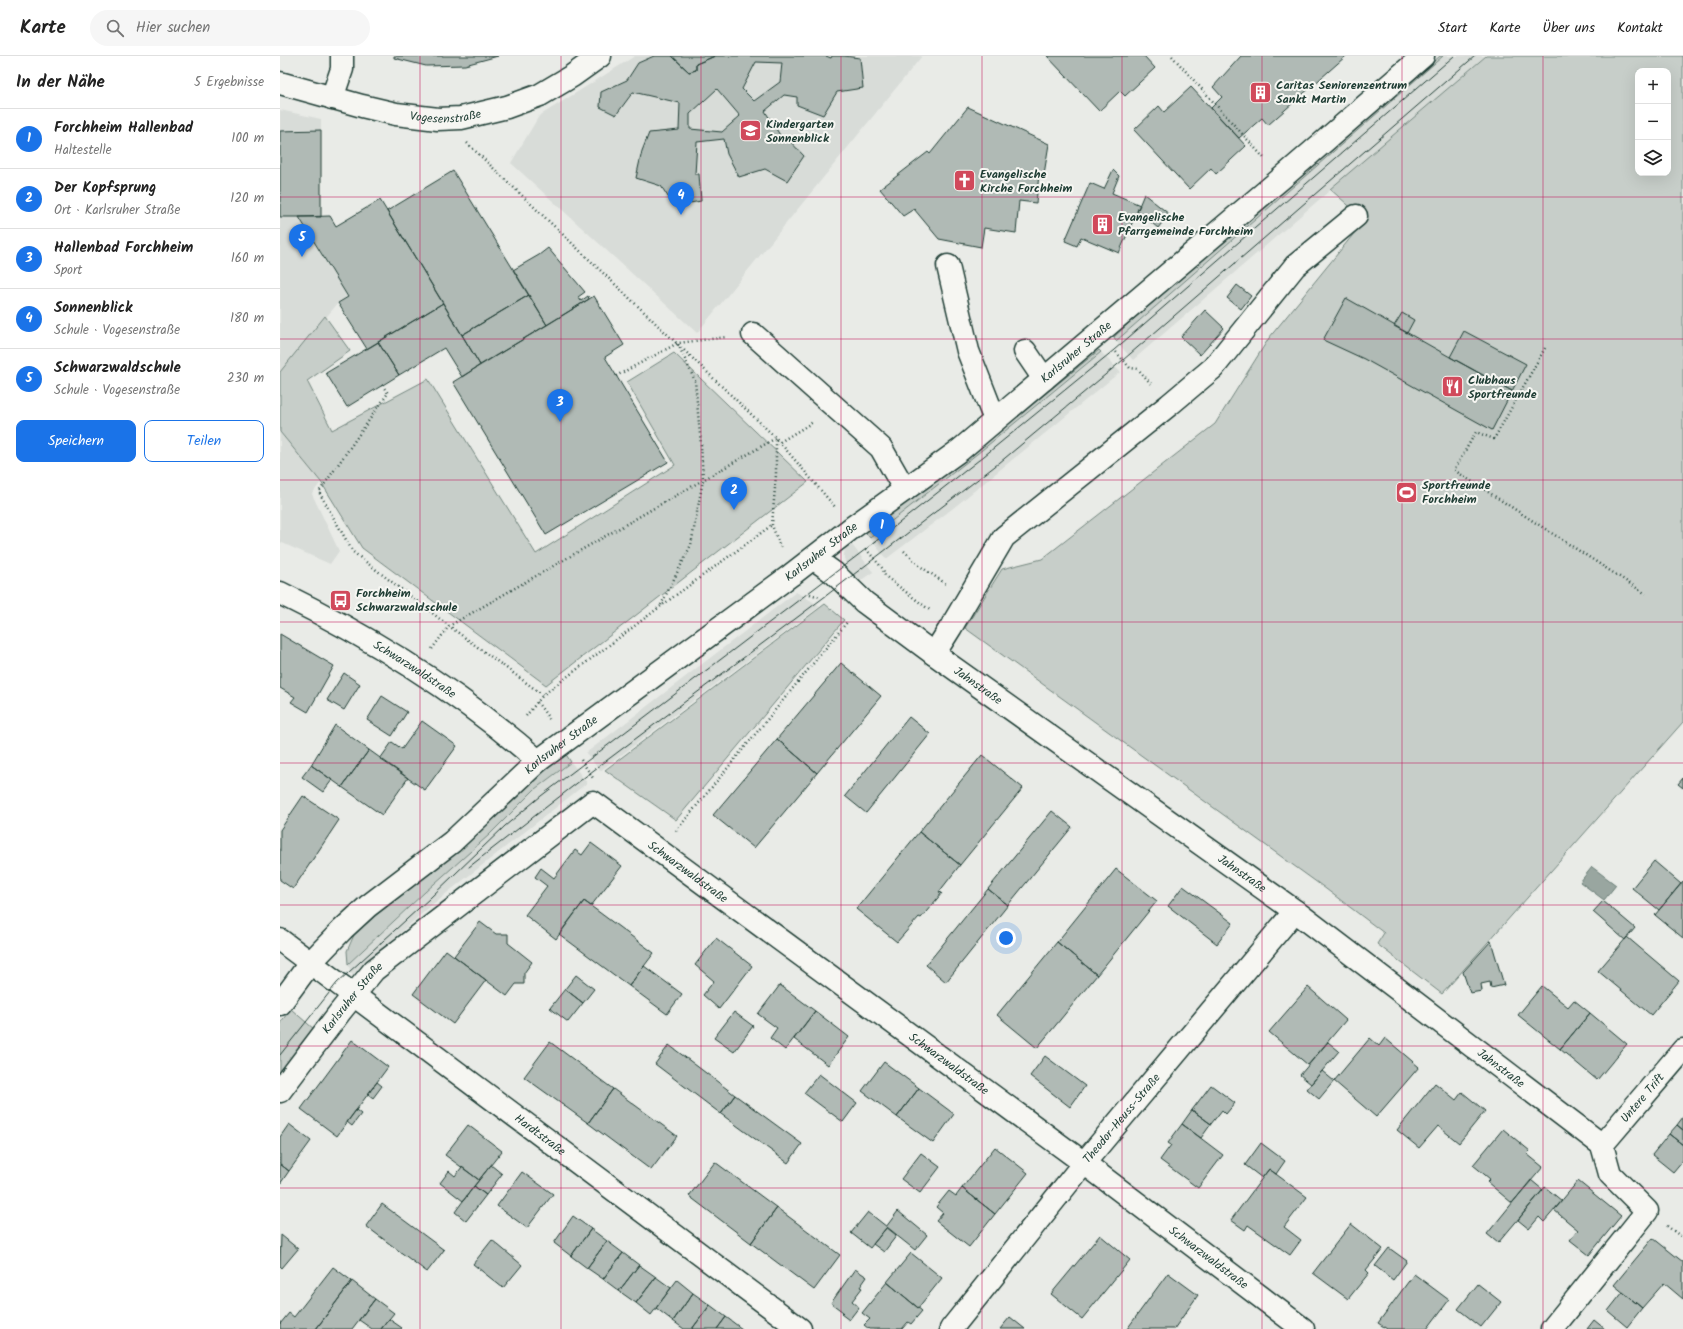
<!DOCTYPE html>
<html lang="de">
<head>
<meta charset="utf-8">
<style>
  body { margin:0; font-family:Kalam,sans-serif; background:#f6f6f6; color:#222 }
  .controls { position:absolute; right:12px; top:12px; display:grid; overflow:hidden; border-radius:8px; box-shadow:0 4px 16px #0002 }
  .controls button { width:36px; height:36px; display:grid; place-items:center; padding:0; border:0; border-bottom:1px solid #e0e0e0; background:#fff; color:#222; font:20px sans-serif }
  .you { position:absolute; left:726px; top:882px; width:14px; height:14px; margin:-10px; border:3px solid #fff; border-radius:50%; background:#1a73e8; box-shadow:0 0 0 6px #1a73e833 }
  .badge { display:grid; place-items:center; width:26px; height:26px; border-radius:50%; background:#1a73e8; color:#fff; font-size:13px; font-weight:700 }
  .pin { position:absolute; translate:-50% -33px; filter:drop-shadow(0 1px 2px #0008) }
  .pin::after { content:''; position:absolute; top:21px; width:14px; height:12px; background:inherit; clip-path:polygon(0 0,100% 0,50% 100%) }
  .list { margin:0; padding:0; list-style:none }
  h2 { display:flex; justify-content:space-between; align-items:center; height:52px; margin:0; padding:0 16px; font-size:17px }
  h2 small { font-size:13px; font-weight:400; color:#767676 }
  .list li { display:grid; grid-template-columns:26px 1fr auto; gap:12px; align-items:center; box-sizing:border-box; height:60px; padding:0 16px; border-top:1px solid #e0e0e0 }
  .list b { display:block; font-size:15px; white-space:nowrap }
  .list p { margin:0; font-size:13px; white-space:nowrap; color:#767676 }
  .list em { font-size:13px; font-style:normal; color:#767676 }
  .actions { display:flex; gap:8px; padding:12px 16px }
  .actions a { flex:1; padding:9px 0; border:1px solid #1a73e8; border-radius:8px; text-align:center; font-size:14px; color:#1a73e8 }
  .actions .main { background:#1a73e8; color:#fff }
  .icon { flex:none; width:22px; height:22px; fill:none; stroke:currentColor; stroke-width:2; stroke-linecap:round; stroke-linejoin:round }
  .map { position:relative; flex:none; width:1403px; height:1273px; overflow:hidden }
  header { display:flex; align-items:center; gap:24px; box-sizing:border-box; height:56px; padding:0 20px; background:#fff; border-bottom:1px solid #e0e0e0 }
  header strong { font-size:19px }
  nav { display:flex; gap:22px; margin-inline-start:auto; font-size:14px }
  .search { width:280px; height:36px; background:#f6f6f6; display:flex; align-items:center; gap:10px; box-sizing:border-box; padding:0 14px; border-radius:22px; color:#767676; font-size:15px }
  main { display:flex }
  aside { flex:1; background:#fff }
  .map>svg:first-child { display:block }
  .built { fill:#d8dcd8 }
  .green { fill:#c7cec9; stroke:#73867e; fill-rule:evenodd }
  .water { fill:#99a6a0; stroke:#687c75 }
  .building { fill:#b0bab5; stroke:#1f3d34; fill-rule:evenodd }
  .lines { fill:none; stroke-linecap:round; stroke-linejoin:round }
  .minor-casing { stroke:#1f3d34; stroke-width:25 }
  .path { stroke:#1f3d34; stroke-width:2.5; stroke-dasharray:1 3; stroke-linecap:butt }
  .minor { stroke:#f6f6f2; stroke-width:22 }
  .tram { stroke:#1f3d34; stroke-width:1 }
  .grid { fill:none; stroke:#c2185b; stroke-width:1; stroke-opacity:0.55 }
  .labels { text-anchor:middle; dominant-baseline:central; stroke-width:4; stroke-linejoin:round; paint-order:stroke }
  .poi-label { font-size:12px; font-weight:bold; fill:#1f3d34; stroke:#f6f6f2; text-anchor:start }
  .street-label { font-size:12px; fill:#1f3d34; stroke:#f6f6f2 }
</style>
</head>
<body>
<header>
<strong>Karte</strong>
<div class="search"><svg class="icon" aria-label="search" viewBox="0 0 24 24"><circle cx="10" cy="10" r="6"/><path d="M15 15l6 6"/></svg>Hier suchen</div>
<nav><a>Start</a><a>Karte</a><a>Über uns</a><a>Kontakt</a></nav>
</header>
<main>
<aside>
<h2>In der Nähe<small>5 Ergebnisse</small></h2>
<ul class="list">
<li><span class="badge">1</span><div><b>Forchheim Hallenbad</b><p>Haltestelle</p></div><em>100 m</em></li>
<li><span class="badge">2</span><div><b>Der Kopfsprung</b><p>Ort · Karlsruher Straße</p></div><em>120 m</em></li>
<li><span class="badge">3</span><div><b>Hallenbad Forchheim</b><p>Sport</p></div><em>160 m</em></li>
<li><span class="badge">4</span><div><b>Sonnenblick</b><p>Schule · Vogesenstraße</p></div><em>180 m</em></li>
<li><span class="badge">5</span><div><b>Schwarzwaldschule</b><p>Schule · Vogesenstraße</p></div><em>230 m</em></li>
</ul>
<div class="actions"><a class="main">Speichern</a><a>Teilen</a></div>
</aside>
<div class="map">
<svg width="1403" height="1273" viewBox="0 0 1403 1273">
  <rect width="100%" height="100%" fill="#e9ebe7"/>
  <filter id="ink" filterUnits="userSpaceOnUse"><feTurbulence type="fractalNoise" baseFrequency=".025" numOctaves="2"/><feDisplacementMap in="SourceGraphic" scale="8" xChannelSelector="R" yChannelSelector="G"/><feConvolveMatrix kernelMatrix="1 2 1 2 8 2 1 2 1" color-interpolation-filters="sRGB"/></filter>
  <g filter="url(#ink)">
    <path class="built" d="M355 0H642L417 277 231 107 259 60Z
      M1163 0H1206L853 304 836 285Z
      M0 54 41 63V161H19L68 241 58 247 0 317Z
      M821 296 840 316 672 453 606 503 590 482 702 394Z
      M0 376 41 426 32 438 59 495 50 508 0 486Z
      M569 485 593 516 577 527 565 507 564 499 565 492Z
      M516 536 540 550 320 715 306 697Z
      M291 706 307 727 154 847 72 919 68 908 255 733Z"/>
    <path class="green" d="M1160 0H1163L836 285 834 281 849 267Z
      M1206 0H1403V666L1162 938 1097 888 1104 877 1042 830 685 572 722 513 762 503 935 368 989 282 1085 164 1050 133ZM1358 15H1388V117H1358Z
      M45 260 70 295 27 325 52 374 148 323 256 498 395 409 347 326 394 297 528 426 266 629 82 492 41 426 0 376V316Z
      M819 294 821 296 702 394 590 482 583 473 637 439 671 415Z
      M545 548 564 564 396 764 325 714Z
      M285 697 291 706 255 733 209 779 145 836 68 908 67 895 74 879 95 860 183 792 259 717Z
      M11 953 35 974 0 1020V967Z"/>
    <path class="water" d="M1312 811 1336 829 1324 844 1300 826Z"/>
    <path class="building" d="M114 0H218L185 9 146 10 114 2Z
      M374 0H392L409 16 416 14V8L435 0H546L551 2 552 0H564L580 2 583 32 557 36 543 59 517 49V41L504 39 485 55 503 84 507 82 524 100 507 125 485 113 459 121 447 98 444 83 417 86 415 118H419L421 145 394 150 381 130 356 122 362 95 369 77 399 74 400 47 353 36 336 59 320 51 321 36 347 24 358 7ZM476 6 502 7 500 26 474 45 462 33ZM437 33 460 60 442 76 410 73V58Z
      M392 0H435L416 8V14L409 16Z
      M767 0H864L875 12 845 40 840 35 819 55Z
      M961 0H1066L988 69 982 62 959 82 931 52 942 41 933 31Z
      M911 31 966 90 936 118 931 112 909 133 854 74 879 50 884 56Z
      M688 51 769 88 764 118H759L756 147 739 145 736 177 704 172 701 191 659 183 634 153 623 160 600 133 648 96 650 98Z
      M41 74V161H0V75Z
      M833 114 839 120 832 137 860 149 839 197 801 181 797 190 785 185 810 127 824 133Z
      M173 115 249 239 182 279 107 155Z
      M864 138 889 158 878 172 857 155Z
      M100 144 163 247 87 293 58 247 68 241 19 161 50 160 56 170Z
      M268 192 305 236 298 241 301 245 308 240 309 243 267 269 233 214 259 199Z
      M957 229 971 240 961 253 947 242Z
      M249 239 267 269 200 309 182 279Z
      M314 240 344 289 325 301 388 406 266 479 173 326Z
      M1066 242 1170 301 1232 335 1212 374 1084 303 1043 284Z
      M163 247 200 309 182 321 164 292 119 319 98 286Z
      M925 254 944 272 920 299 901 281Z
      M1122 257 1134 264 1127 277 1114 270Z
      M1184 275 1246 308 1232 335 1170 301Z
      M98 286 119 319 67 351 46 317Z
      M0 578 54 610 28 656 11 646 15 641 0 632Z
      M561 607 601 640 537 717 497 683Z
      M64 617 80 628 64 654 47 644Z
      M102 640 127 656 112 680 87 664Z
      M629 661 650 678 586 757 565 740Z
      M142 665 177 690 145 734 100 703 112 686 122 693Z
      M55 669 89 694 62 731 31 709Z
      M497 683 537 717 474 792 433 759Z
      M89 694 128 722 102 759 62 731Z
      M702 699 743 732 680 809 639 776Z
      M31 709 52 724 43 736 22 721Z
      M1403 722V732L1398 728Z
      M23 740 59 764 13 833 0 824V774Z
      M772 755 792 771 728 849 708 833Z
      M639 776 680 809 659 836 662 837 641 862 639 861 617 886 576 853Z
      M311 787 342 810 311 850 304 845 276 883 245 859 267 830 255 821 261 812 274 822 295 794 302 799Z
      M1374 805 1401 828 1379 854 1352 832Z
      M836 813 877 845 817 919 777 886Z
      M1403 825V882L1375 859Z
      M903 830 953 867 937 888 888 850Z
      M708 833 728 849 666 926 646 909Z
      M304 845 374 897 349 930 279 878Z
      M1323 845 1355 872 1345 884 1313 856Z
      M200 866 216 878H228V887L252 906 244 917V928H236L227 940 174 900Z
      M1347 881 1399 925 1371 959 1318 915Z
      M436 882 472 910 439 953 423 939 434 925 415 909Z
      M1211 885 1224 929 1211 932 1210 926 1201 928 1202 935 1190 937 1183 916Z
      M777 886 817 919 757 992 717 959Z
      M166 894 206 924 173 968 133 938Z
      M364 910 402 938 387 958 349 930Z
      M296 919 314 933 303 947 285 933Z
      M500 929 535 955 505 994 490 982 497 972 478 958Z
      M1262 930 1288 951 1294 944 1310 957 1280 993 1238 959Z
      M1028 931 1066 964 1028 1009 989 976Z
      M285 933 303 947 288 966 270 952Z
      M535 955 569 981 548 1009 514 983Z
      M454 956 473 970 454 996 434 982Z
      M1310 957 1347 988 1317 1024 1280 993Z
      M1090 982 1099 990 1105 982 1139 1011 1096 1061 1054 1025Z
      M72 984 108 1011 57 1080 21 1053Z
      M270 986 333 1033 308 1067 244 1021Z
      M1048 986 1059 995 1031 1028 1020 1019Z
      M389 989 455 1039 441 1058 375 1008Z
      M765 1000 805 1030 790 1051 750 1020Z
      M604 1006 639 1032 617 1061 582 1035Z
      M1042 1015 1054 1025 1039 1043 1027 1033Z
      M539 1018 577 1047 563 1066 524 1037Z
      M97 1026 102 1030 93 1042 88 1038Z
      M1155 1027 1176 1044 1182 1036 1205 1055 1179 1087 1158 1070 1139 1092 1117 1074Z
      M931 1029 955 1047 946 1058 942 1054 931 1068 912 1054Z
      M639 1032 674 1058 653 1087 617 1061Z
      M333 1033 397 1080 371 1114 308 1067Z
      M455 1039 522 1088 508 1107 441 1058Z
      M76 1054 81 1058 72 1070 67 1066Z
      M912 1054 931 1068 921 1082 902 1068Z
      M1403 1061V1074L1397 1069Z
      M9 1068 31 1085 9 1115 0 1108V1081Z
      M902 1068 943 1099 918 1132 880 1104 891 1089 888 1087Z
      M188 1069 222 1095 199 1124 165 1099Z
      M1397 1069 1403 1074V1089L1389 1078Z
      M1223 1073 1250 1095 1247 1098 1263 1111 1232 1147 1207 1126 1210 1123 1193 1109Z
      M1389 1078 1403 1089V1104L1393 1116 1372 1099Z
      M981 1087 1005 1105 996 1118 989 1113 982 1122 965 1109Z
      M715 1091 748 1117 715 1158 682 1132Z
      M641 1097 660 1111 640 1137 621 1123Z
      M435 1106 497 1152 471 1187 409 1140Z
      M0 1108 9 1115 0 1128Z
      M211 1109 222 1118 206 1139 194 1130Z
      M182 1111 199 1124 183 1145 160 1127 169 1115 175 1120Z
      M989 1113 1027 1141 1004 1171 1021 1184 1010 1199 968 1169 965 1174 951 1164Z
      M242 1116 273 1138 247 1172 217 1150Z
      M1251 1124 1263 1134 1218 1187 1207 1178Z
      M1298 1125 1341 1160 1309 1199 1290 1184 1298 1174 1274 1154Z
      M194 1130 206 1139 186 1165 175 1156Z
      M1265 1131 1282 1145 1264 1166 1259 1161 1249 1173 1238 1164Z
      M682 1132 715 1158 689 1191 656 1165 663 1157 656 1151 669 1135 676 1140Z
      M102 1148 164 1194 147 1216 86 1170Z
      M497 1152 560 1199 534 1234 471 1187Z
      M618 1155 647 1179 635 1194 606 1171Z
      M588 1156 607 1171 590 1192 571 1177Z
      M293 1160 311 1173 291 1200 274 1187Z
      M1071 1168 1103 1193 1086 1214 1089 1217 1068 1243 1033 1217Z
      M607 1171 617 1179 604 1196 593 1188Z
      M311 1173 327 1185 307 1212 291 1200Z
      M1 1179 18 1193 2 1212 0 1210Z
      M820 1179 850 1204 802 1263 771 1238Z
      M1373 1182 1403 1206V1243L1384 1227 1362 1252 1334 1229Z
      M212 1184 242 1209 223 1232 193 1208Z
      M327 1185 343 1197 323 1223 307 1212Z
      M1109 1192 1127 1205 1113 1224 1095 1210Z
      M343 1197 359 1209 339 1235 323 1223Z
      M631 1197 662 1222 638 1252 607 1226Z
      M359 1209 376 1221 356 1247 339 1235Z
      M53 1211 72 1225 36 1273H0V1268L9 1257 14 1261Z
      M575 1213 587 1221 580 1231 582 1232 572 1245 579 1251 569 1264 561 1258 563 1256 551 1247Z
      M888 1217 918 1239 894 1273H847Z
      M1134 1218 1169 1244 1147 1273H1107L1098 1267Z
      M376 1221 391 1232 371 1259 356 1247Z
      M397 1224 413 1237 393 1265 376 1252Z
      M72 1225 95 1243 72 1273H36Z
      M607 1226 642 1255 631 1268 628 1266 622 1273H589L584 1269 590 1263 582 1257Z
      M1198 1228 1221 1246 1201 1271 1178 1253Z
      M1343 1236 1362 1252 1347 1271 1328 1255Z
      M413 1237 430 1249 412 1273H404L393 1265Z
      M95 1243 114 1257 101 1273H92L79 1264Z
      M430 1249 446 1261 437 1273H412Z
      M446 1261 462 1273H437Z
      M730 1261 745 1273H720Z
      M109 1263 122 1272 121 1273H101Z
      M1314 1264 1325 1273H1307Z"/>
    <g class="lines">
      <defs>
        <g id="minor">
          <path id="s1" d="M0 27 82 50 116 58 158 63 181 62 227 51 260 39 292 20 320 0"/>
          <path d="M52 42 62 13V0"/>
          <path d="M668 210 688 295 715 364"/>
          <path d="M473 278 601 392 625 434"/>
          <path d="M745 295 764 323"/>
          <path id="s2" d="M533 502 554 517 584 546 654 598 1015 855 1322 1089 1330 1118 1367 1155 1272 1273"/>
          <path id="s3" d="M0 537C92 582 181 637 258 705"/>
          <path d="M654 598 671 571 724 481 889 349 933 312 1015 210 1076 160"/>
          <path id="s4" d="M0 884 520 1273"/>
          <path id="s5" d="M0 948 31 906 63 873 88 850 172 786 258 705 511 519 573 471 680 394 1003 121 1143 0"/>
          <path id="s6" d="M0 1035 60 956 94 914 313 746 804 1107 1023 1273"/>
          <path id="s7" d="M1322 1089 1403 994"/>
          <path id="s8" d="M671 1273 804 1107 1015 855"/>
        </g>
      </defs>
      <use href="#minor" class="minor-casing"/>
      <path class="path" d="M892 0 984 102
        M187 87 496 382 556 452
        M1265 292 1214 383 1196 376 1174 414 1366 538
        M836 296 850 312 858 313 872 329
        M336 320 398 287 447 281
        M102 329 108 337 39 436 73 496 169 570 263 639 381 550 492 469
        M500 386 533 366
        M586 493 603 513 605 520 651 555
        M624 495 640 510 666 528
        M530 538 540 541
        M381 549 411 489 423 424 421 389 415 325 398 288
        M152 593 169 570 496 382V419L492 469 501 493
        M257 646 270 664
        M246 660 263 639
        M301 704 313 722
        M396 775 568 565
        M1387 1170 1403 1182"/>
      <use href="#minor" class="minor"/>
      <path class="tram" d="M189 811 310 717 543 542 719 407 843 304 1195 0
        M0 999 57 927 150 842 225 770 261 740 586 493 704 400 834 294 1174 0"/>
    </g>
  </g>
  <path class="grid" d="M140 0V1273M281 0V1273M421 0V1273M561 0V1273M702 0V1273M842 0V1273M982 0V1273M1122 0V1273M1263 0V1273M0 141H1403M0 283H1403M0 424H1403M0 566H1403M0 707H1403M0 849H1403M0 990H1403M0 1132H1403"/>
  <defs>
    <symbol id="building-square" viewBox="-11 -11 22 22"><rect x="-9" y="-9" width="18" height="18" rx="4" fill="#d1495b" stroke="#f6f6f2"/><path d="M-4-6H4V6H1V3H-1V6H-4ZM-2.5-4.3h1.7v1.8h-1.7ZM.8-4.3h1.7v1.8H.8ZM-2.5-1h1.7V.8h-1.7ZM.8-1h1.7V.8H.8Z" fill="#fff"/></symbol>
    <symbol id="school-square" viewBox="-11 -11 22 22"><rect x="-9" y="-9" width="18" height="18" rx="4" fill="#d1495b" stroke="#f6f6f2"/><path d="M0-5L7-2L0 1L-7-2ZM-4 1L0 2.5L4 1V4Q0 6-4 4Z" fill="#fff"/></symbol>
    <symbol id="church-square" viewBox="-11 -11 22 22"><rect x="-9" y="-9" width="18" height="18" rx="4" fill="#d1495b" stroke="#f6f6f2"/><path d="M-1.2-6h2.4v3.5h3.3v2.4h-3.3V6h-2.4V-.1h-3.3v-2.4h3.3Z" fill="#fff"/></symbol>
    <symbol id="restaurant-square" viewBox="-11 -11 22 22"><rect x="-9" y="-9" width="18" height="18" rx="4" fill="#d1495b" stroke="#f6f6f2"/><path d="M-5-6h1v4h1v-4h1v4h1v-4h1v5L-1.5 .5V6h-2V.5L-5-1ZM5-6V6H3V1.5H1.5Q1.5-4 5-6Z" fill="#fff"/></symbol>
    <symbol id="stadium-square" viewBox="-11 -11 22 22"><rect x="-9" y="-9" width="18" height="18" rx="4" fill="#d1495b" stroke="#f6f6f2"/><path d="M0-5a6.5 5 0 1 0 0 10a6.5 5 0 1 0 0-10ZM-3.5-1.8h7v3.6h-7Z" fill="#fff"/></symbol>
    <symbol id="bus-square" viewBox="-11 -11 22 22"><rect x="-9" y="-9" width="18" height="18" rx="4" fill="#d1495b" stroke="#f6f6f2"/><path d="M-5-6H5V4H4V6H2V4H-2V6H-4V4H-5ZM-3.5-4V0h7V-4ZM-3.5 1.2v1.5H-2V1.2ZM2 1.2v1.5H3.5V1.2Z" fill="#fff"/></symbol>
  </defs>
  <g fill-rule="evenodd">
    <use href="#building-square" x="968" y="24" width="25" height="25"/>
    <use href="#school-square" x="458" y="62" width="25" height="25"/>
    <use href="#church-square" x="672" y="112" width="25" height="25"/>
    <use href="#building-square" x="810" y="156" width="25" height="25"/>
    <use href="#restaurant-square" x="1160" y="318" width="25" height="25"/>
    <use href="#stadium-square" x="1114" y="424" width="25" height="25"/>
    <use href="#bus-square" x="48" y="532" width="25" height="25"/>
  </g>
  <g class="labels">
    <g class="poi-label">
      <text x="996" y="29">Caritas Seniorenzentrum<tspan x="996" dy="14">Sankt Martin</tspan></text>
      <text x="486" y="68">Kindergarten<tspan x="486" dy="14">Sonnenblick</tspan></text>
      <text x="700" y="118">Evangelische<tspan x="700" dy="14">Kirche Forchheim</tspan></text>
      <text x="838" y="161">Evangelische<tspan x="838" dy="14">Pfarrgemeinde Forchheim</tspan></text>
      <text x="1188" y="324">Clubhaus<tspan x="1188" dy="14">Sportfreunde</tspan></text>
      <text x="1142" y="429">Sportfreunde<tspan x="1142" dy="14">Forchheim</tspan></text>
      <text x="76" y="537">Forchheim<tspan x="76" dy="14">Schwarzwaldschule</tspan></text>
    </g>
    <g class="street-label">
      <text stroke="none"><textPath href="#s1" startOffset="170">Vogesenstraße</textPath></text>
      <text stroke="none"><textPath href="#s5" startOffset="1032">Karlsruher Straße</textPath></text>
      <text stroke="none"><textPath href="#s5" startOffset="708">Karlsruher Straße</textPath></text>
      <text stroke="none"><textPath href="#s3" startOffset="155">Schwarzwaldstraße</textPath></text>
      <text stroke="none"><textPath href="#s2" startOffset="209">Jahnstraße</textPath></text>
      <text stroke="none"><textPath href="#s5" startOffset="384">Karlsruher Straße</textPath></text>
      <text stroke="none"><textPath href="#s6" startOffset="547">Schwarzwaldstraße</textPath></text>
      <text stroke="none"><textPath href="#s2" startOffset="533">Jahnstraße</textPath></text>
      <text stroke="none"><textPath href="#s6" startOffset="118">Karlsruher Straße</textPath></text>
      <text stroke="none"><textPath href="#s6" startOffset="871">Schwarzwaldstraße</textPath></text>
      <text stroke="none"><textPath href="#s2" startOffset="857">Jahnstraße</textPath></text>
      <text stroke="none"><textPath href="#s7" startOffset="62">Untere Trift</textPath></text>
      <text stroke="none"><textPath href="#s8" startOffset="271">Theodor-Heuss-Straße</textPath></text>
      <text stroke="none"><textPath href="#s4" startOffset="325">Hardtstraße</textPath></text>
      <text stroke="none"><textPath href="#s6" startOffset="1195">Schwarzwaldstraße</textPath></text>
    </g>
  </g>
</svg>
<div class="controls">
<button>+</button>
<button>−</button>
<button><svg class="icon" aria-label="layers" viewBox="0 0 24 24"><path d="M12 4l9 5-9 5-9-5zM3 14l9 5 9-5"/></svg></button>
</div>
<div class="you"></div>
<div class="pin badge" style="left:602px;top:489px">1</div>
<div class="pin badge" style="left:454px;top:454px">2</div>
<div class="pin badge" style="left:280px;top:366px">3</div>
<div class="pin badge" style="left:401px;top:159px">4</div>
<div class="pin badge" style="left:22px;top:201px">5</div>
</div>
</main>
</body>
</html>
